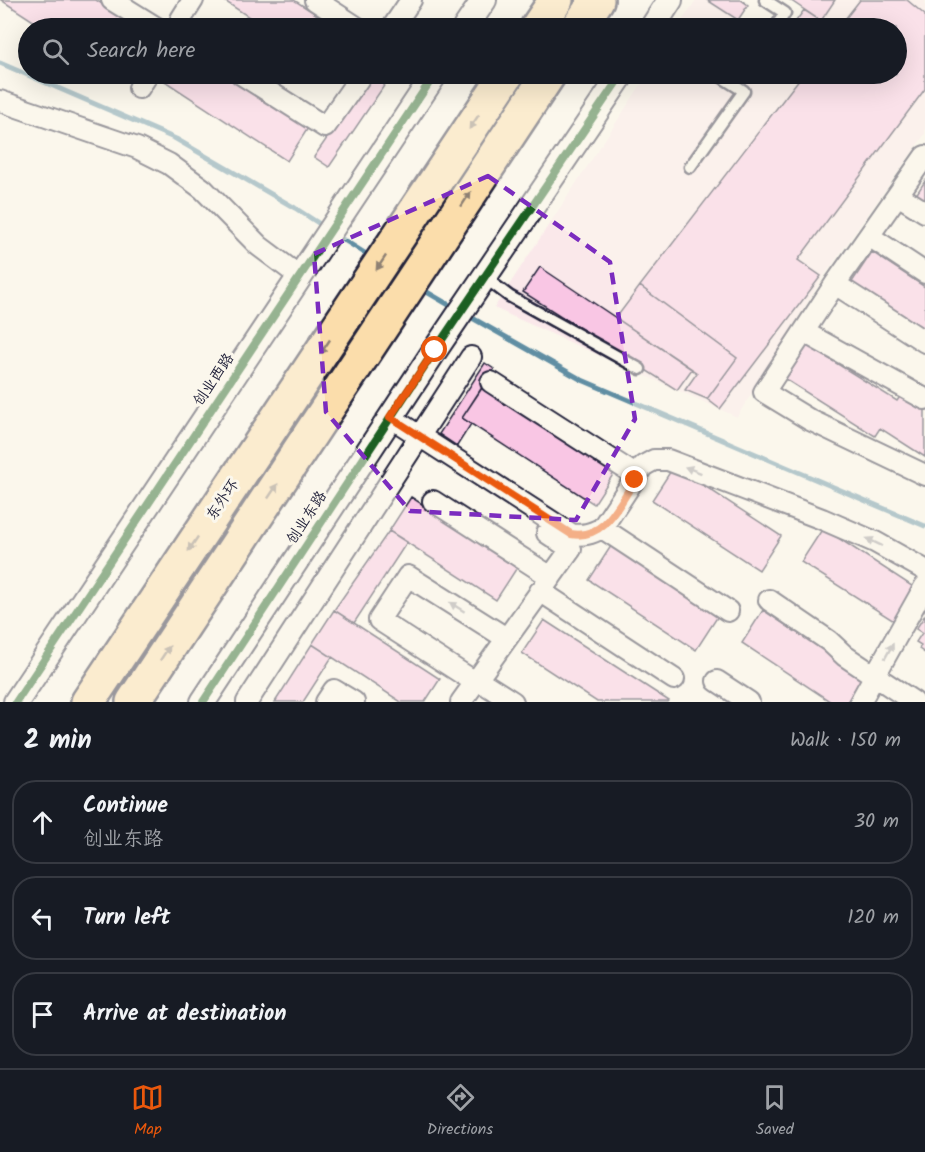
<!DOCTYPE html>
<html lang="en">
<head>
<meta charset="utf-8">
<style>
  body { margin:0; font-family:Kalam,"LXGW WenKai TC",sans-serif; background:#20242c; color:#f1f3f6 }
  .stop { position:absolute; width:18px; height:18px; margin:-14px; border:4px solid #ea580c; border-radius:50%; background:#fff }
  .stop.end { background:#ea580c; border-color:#fff; box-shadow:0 2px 6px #0008 }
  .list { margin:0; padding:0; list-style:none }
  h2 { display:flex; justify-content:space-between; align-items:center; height:78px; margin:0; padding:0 24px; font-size:26px }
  h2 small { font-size:20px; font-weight:400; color:#9ea1a6 }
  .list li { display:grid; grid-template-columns:39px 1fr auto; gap:18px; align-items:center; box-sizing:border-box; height:84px; margin:0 12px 12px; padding:0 12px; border:2px solid #363941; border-radius:24px }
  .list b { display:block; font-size:22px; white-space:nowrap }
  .list p { margin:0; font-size:20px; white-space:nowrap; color:#9ea1a6 }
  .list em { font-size:20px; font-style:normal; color:#9ea1a6 }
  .icon { flex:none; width:33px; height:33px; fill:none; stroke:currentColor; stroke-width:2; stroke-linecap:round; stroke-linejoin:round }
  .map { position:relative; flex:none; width:925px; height:702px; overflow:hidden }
  .search { position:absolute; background:#171b24; box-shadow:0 6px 24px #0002; left:18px; right:18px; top:18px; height:66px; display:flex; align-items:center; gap:15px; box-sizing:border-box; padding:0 21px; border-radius:33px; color:#9ea1a6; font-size:22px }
  .sheet { height:366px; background:#171b24 }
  nav { display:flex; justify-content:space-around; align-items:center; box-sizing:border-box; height:84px; border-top:2px solid #363941; background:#171b24; font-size:16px; color:#9ea1a6 }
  nav a { display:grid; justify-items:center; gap:3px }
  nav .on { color:#ea580c }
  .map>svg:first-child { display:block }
  .built { fill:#fae8ea }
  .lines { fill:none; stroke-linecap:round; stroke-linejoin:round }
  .stream { stroke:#608ea3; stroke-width:5 }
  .building { fill:#f9c6e4; stroke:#22223b; stroke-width:1.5 }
  .service-casing { stroke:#22223b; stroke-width:15 }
  .minor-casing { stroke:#22223b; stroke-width:24 }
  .tertiary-casing { stroke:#22223b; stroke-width:28 }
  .trunk-casing { stroke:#22223b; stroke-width:38 }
  .service { stroke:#fbf7ec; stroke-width:10 }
  .minor { stroke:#fbf7ec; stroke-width:20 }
  .tertiary { stroke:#fbf7ec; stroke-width:24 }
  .trunk { stroke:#fbddab; stroke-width:33 }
  .cycleway-casing { stroke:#fbf7ec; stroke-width:11 }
  .cycleway { stroke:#1b5e20; stroke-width:8 }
  .oneway { fill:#8e8073 }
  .oneway2 { fill:#99979c }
  .route { stroke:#ea580c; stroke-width:8 }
  .marked { fill:none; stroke:#7b2cbf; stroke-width:4.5; stroke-dasharray:12 8; stroke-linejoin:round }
  .labels { text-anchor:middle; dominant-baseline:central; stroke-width:6; stroke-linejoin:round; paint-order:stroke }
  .street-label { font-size:15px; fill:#22223b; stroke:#fbf7ec }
</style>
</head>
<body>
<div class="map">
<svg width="925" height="702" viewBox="0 0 925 702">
  <rect width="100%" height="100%" fill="#fbf7ec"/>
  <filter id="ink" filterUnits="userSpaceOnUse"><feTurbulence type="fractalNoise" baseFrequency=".0167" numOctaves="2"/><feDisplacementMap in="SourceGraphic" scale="12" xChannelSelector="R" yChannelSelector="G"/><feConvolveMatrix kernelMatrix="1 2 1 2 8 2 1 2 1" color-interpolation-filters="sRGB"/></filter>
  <g filter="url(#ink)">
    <path class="built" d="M696 0H707L750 28H677Z
      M835 0H925V134L821 280 737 417 494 308 648 74H896V28H816Z"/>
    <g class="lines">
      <path class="stream" d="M0 63 176 139 295 208 326 228
        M336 235 371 257
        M420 288 456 309
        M467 315 582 380 925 526"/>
    </g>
    <path class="building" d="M1 0H96L140 28H65L53 21 48 28H44Z
      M223 0H294L338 28H266Z
      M707 0H741L748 5 738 20Z
      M790 0H835L821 21Z
      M860 0H907L925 15V89L798 260 821 276 720 409 707 399 737 358 640 286 803 74H896V28H838Z
      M804 10 821 21 816 28H791Z
      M158 74H224L308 128 287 161 157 76Z
      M371 74H392L329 167 314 157Z
      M925 181V205L914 198Z
      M872 252 925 287V335L850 285Z
      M540 267 692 369 677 390 523 292Z
      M640 286 737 358 707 399 685 390 697 373 616 318Z
      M807 345 897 401 901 395 925 410V457L880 428 875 436 785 379Z
      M485 363 494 369 462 418 471 424 457 446 439 434Z
      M484 385 616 470 594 504 462 418Z
      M674 466 781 536 759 570 652 500Z
      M411 497 518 566 496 600 389 531Z
      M823 528 915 588 894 621 801 562Z
      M389 531 407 542 354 623 334 610Z
      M611 546 718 616 696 650 589 580Z
      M334 610 440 679 425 702H401L312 644Z
      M763 610 863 676 847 702H831L742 643Z
      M925 615V653L919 649 921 645 916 642 922 633 916 629Z
      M544 620 669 701 668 702H597L522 653Z
      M312 644 332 657 303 702H275Z"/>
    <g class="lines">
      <defs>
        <path id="service" d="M765 0 785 13 775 28
          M690 167 744 91 717 74
          M484 277 509 296 640 369"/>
        <path id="minor" d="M112 0 157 28
          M315 0 358 28
          M181 28V19L193 0
          M392 28 411 0
          M241 74 325 127 362 74
          M139 88 148 74
          M0 101 137 148 169 164 203 189 259 246 299 276
          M925 156 835 284 764 392 810 420 925 475
          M898 195 925 212
          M869 236 925 273
          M835 284 925 342
          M804 332 925 399
          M491 382 637 476
          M390 417 571 534C583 536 591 534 602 528L643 466 654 460H668L822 519 875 542 925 570
          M433 501 551 577
          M602 528 728 611
          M540 591 674 679
          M769 600 829 641 845 656 914 702
          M477 679 513 702
          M717 681 749 702
          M475 682 379 620 408 576 506 638
          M247 702 471 357
          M326 702 334 690 354 702
          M461 702 571 549 547 533
          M860 702 925 586"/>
        <path id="tertiary" d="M465 28 484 0
          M652 28 670 0
          M16 702 435 74
          M203 702 435 350 622 74"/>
        <path id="trunk" d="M537 28 556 0
          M578 28 597 0
          M88 702 507 74
          M133 702 549 74"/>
      </defs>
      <use href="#service" class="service-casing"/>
      <use href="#minor" class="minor-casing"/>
      <use href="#tertiary" class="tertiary-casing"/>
      <use href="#trunk" class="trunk-casing"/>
      <use href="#service" class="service"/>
      <use href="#minor" class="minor"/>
      <use href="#tertiary" class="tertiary"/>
      <use href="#trunk" class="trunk"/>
      <defs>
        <path id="cycleway" d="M16 702 435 74
          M203 702 435 350 622 74"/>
      </defs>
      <use href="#cycleway" class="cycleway-casing"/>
      <use href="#cycleway" class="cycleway"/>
    </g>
    <defs><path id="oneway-solid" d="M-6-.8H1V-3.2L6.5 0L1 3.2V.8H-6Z" transform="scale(1.5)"/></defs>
    <g class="oneway">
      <use href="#oneway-solid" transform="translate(474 122) rotate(124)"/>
      <use href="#oneway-solid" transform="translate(466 199) rotate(-57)"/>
      <use href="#oneway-solid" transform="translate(381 263) rotate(124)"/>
      <use href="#oneway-solid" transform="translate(325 347) rotate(124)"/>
      <use href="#oneway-solid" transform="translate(273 491) rotate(-56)"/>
      <use href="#oneway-solid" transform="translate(193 544) rotate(124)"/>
      <use href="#oneway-solid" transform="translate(165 653) rotate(-56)"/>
    </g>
    <g class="oneway2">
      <use href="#oneway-solid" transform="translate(693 470) rotate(-159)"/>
      <use href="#oneway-solid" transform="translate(874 542) rotate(-154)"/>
      <use href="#oneway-solid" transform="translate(457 607) rotate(-148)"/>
      <use href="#oneway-solid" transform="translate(889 651) rotate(-61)"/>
    </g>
  </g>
  <g class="lines" filter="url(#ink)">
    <path class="route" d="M435 350 390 417 571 534C605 540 619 504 635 480"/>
  </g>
  <path d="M0 0H925V702H0ZM488 176 610 262 635 419 576 520 410 511 326 412 314 254Z" fill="#fbf7ec" fill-opacity=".55" fill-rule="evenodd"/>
  <path class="marked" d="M488 176 610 262 635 419 576 520 410 511 326 412 314 254Z"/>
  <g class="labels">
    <g class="street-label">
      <text transform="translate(214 380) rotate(-56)">创业西路</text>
      <text transform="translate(223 500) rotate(-56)">东外环</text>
      <text transform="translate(307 518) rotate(-57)">创业东路</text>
    </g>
  </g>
</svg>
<div class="stop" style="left:435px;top:350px"></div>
<div class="stop end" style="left:635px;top:480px"></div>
<div class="search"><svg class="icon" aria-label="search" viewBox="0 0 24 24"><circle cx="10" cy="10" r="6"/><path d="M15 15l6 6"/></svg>Search here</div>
</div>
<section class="sheet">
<h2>2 min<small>Walk · 150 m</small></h2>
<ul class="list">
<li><svg class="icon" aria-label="ahead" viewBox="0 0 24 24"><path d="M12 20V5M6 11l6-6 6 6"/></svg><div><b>Continue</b><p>创业东路</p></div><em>30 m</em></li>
<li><svg class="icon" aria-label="left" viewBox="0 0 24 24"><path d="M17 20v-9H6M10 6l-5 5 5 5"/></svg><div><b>Turn left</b></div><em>120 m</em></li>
<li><svg class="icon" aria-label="arrive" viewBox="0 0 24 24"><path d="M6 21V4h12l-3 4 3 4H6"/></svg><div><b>Arrive at destination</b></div></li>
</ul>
</section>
<nav>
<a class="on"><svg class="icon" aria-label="map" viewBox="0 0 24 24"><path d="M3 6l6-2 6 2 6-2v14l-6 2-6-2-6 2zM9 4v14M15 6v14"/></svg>Map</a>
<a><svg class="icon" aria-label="directions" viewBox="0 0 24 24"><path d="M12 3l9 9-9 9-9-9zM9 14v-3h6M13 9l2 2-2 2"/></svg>Directions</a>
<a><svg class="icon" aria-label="saved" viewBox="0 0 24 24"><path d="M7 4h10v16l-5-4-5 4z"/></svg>Saved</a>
</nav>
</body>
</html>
